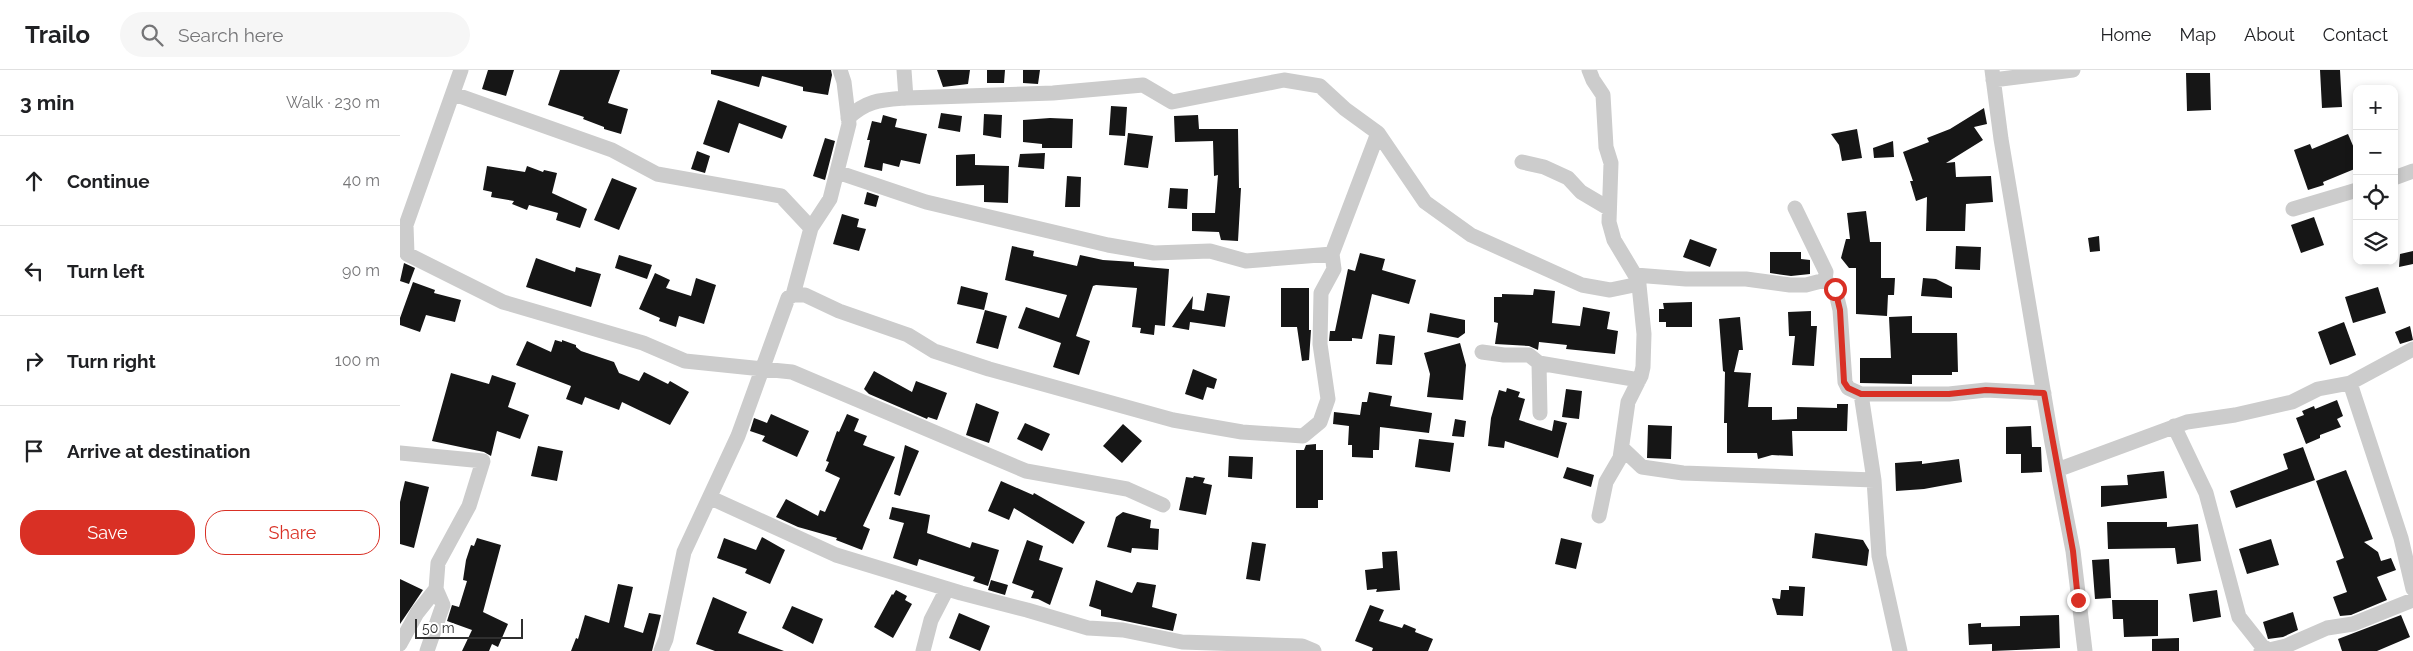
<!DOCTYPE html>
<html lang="en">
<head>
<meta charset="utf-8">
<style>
  body { margin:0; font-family:Raleway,sans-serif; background:#f6f6f6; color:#202124 }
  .controls { position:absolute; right:15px; top:15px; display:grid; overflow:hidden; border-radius:10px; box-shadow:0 2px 8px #0003 }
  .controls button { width:45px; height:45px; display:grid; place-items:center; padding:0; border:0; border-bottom:1px solid #e0e0e0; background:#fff; color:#202124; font:25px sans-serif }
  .scale { position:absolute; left:15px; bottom:12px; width:108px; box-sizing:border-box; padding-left:5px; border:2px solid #2f2f2f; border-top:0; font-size:14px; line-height:18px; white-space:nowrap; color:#2f2f2f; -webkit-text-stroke:4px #fff; paint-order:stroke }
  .stop { position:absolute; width:15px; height:15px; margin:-11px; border:4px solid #d93025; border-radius:50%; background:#fff }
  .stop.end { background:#d93025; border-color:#fff; box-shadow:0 1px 5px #0008 }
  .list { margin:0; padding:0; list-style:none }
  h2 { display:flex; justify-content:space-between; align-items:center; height:65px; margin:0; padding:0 20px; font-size:21px }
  h2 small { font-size:16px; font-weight:400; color:#757577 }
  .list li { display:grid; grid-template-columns:32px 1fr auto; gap:15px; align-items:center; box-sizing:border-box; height:90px; padding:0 20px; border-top:1px solid #e0e0e0 }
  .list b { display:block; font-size:19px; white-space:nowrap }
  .list em { font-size:16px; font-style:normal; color:#757577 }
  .actions { display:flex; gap:10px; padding:15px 20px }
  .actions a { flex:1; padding:11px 0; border:1px solid #d93025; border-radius:20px; text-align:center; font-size:18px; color:#d93025 }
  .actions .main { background:#d93025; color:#fff }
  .icon { flex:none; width:28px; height:28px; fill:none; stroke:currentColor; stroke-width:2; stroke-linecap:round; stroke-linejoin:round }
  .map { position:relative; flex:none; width:2013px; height:581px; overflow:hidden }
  header { display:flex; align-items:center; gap:30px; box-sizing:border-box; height:70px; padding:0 25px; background:#fff; border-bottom:1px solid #e0e0e0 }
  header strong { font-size:24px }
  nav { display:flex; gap:28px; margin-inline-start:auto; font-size:18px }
  .search { width:350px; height:45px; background:#f6f6f6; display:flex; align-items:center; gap:12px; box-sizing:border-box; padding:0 18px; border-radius:28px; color:#757577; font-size:19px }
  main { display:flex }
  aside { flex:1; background:#fff }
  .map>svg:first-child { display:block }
  .building { fill:#161616 }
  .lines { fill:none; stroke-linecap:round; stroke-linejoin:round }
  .minor { stroke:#ccc; stroke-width:15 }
  .route { stroke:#d93025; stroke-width:6 }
</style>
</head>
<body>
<header>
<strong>Trailo</strong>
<div class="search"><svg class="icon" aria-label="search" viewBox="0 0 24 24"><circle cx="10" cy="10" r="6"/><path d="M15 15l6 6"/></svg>Search here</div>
<nav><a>Home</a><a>Map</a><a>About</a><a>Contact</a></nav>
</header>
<main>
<aside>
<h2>3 min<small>Walk · 230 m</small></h2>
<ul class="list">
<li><svg class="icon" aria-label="ahead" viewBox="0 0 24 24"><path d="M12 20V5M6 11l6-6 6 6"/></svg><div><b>Continue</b></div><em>40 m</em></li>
<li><svg class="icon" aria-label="left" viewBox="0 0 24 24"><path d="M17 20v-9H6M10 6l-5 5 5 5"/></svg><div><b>Turn left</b></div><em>90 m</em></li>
<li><svg class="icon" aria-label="right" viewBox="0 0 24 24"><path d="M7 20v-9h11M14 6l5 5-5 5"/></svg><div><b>Turn right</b></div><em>100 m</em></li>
<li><svg class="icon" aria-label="arrive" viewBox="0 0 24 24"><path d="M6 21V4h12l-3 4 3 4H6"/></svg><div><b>Arrive at destination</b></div></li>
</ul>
<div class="actions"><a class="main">Save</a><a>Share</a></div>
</aside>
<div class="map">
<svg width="2013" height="581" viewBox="0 0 2013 581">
  <rect width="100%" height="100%" fill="#fff"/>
  <path class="building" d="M88 0H114L106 26 82 19Z
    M160 0H220L208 33 228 39 221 64 204 59V57L183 49 184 47 148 35Z
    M311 0H431L432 5 428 25 403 21V17L362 6 359 17 311 4Z
    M537 0H570L568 14 543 17Z
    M587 0H605L604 13H587Z
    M623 0H640L638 14 623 13Z
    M1920 0H1940L1942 37 1922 38Z
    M1786 3H1810L1811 40 1787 41Z
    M318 30 387 56 382 69 339 53 329 83 303 74Z
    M711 36 727 37 725 66 709 65Z
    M1584 38 1587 54 1574 57 1583 70 1546 93 1555 92 1556 107 1591 106 1593 132 1566 134 1565 161H1526L1527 127 1516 131 1510 111H1513L1503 82 1529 72 1527 68 1550 59Z
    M541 43 562 46 560 62 538 58Z
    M584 44 602 45 601 68 583 65Z
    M483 45 497 49 495 57 527 64 520 94 501 90 499 97 483 93 482 101 464 97 470 70H467L472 51 481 53Z
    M798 45 799 59H838L839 118H841L838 171 821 170 819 162 792 161V143H815L818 105 814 106 813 71 775 72 774 46Z
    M650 48 673 49 672 78H642V74L623 72V50Z
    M1457 59 1462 88 1442 91 1439 75 1431 64Z
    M728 63 753 66 748 98 724 95Z
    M1948 64 1957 85V98L1923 112 1924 115 1908 120 1894 80 1910 74 1912 79Z
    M425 68 435 71 425 110 413 106Z
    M1493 71 1494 87 1474 88 1473 78Z
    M297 81 310 86 305 103 291 99Z
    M645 83 644 99 618 97 620 84Z
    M575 84V95L609 96 608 133 584 132V115L556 116V85Z
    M87 96 125 102 127 96 143 102 144 100 157 103 152 123 187 139 180 158 156 150 158 143 129 135 127 140 112 134 114 131 91 127 92 122 83 120Z
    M667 106 681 107 680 137H665Z
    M212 108 237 118 219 160 194 150Z
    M770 118 788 119 787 139 768 138Z
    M467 122 479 126 476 137 464 134Z
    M1466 141 1470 172H1481V208H1495L1494 225H1488L1487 246 1456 244V198H1449L1441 188 1446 169H1450L1447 143Z
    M442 144 459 149 457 157 466 159 459 181 433 174Z
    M1914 147 1924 175 1901 183 1891 155Z
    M1699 166 1700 181 1690 182 1688 168Z
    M1290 169 1317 179 1310 197 1283 187Z
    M612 176 634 181 633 186 677 196 680 185 703 190 734 192V196L769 199 765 256 755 255 754 265 740 263 741 258 732 257 737 218 696 215 693 216 676 266 690 271 679 305 653 297 661 273 618 258 626 237 659 248 667 225 605 210Z
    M1556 176 1581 177 1580 200 1555 199Z
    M2013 181V194L1999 197 2000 184Z
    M1370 182H1401V189L1410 190V204L1391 206 1370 203Z
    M960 183 985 189 982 200 1016 210 1009 234 972 224 962 269 952 268V271H929L930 261H935L948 199 955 201Z
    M219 185 252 195 247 209 215 198Z
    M136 188 175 202 176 197 201 204 191 237 126 217Z
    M4 193 15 198 9 214 0 211Z
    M255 203 270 210 266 218 291 226 296 208 316 215 304 254 279 246 276 257 259 251 260 248 239 239Z
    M1523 208 1536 209 1552 217V228L1521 226Z
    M13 212 35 220 34 223 61 230 55 252 26 245 20 262 0 255V248Z
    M561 216 588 223 584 240 557 234Z
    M1978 217 1986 243 1953 253 1945 227Z
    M881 218H909V260H911L909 290 902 291 897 257H881Z
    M1134 219 1155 221 1152 253 1180 256 1183 237 1210 242 1207 259 1218 261 1215 284 1166 279 1167 275 1139 272 1138 280 1129 276 1095 274 1098 253 1094 252V227H1102V224L1133 225Z
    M807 223 830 226 825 257 790 252 789 260 772 257 793 226 792 239 804 241Z
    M1292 232V257H1266V252H1259V239H1264L1263 233Z
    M585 240 607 246 598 279 576 273Z
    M1411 241V256H1417L1414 296 1392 295 1395 266H1389L1388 242Z
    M1030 243 1065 250V263L1058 268 1027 262Z
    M1512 246V263H1557L1558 302H1552V305H1512V314L1460 313V288H1491L1489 247Z
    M1340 247 1343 280H1339L1334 302 1351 303 1348 337H1372V350L1397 349V337L1437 338V334H1448L1447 361H1392L1393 386 1372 385 1358 389 1357 383H1327V353H1324L1325 302 1323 301 1319 249Z
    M1944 252 1956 285 1930 295 1918 262Z
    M2010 256 2013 270 2000 274 1995 262Z
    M979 264 995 266 992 295 976 294Z
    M155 270 162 272V270L176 275V277L181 281 214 292 219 303 239 311 244 302 268 314 270 311 289 322 270 355 222 332 219 340 185 327 182 335 166 329 171 316 116 295 127 271 151 282Z
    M1060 273 1066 295 1063 330 1027 327 1030 304 1024 283Z
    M793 299 817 309 814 319 807 317 803 330 785 324Z
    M474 301 512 322 516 311 547 323 537 350 528 347 527 349 469 324 464 319Z
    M51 303 89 314 92 305 116 313 108 337 129 345 120 369 97 361 91 386 84 382 32 371Z
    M1107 318 1120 322 1118 327 1125 329 1119 350 1152 361 1154 350 1167 353 1158 388 1105 371 1104 378 1088 376 1091 348 1099 320 1106 322Z
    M1166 319 1182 321 1179 349 1162 347Z
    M969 322 992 326 990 336 1032 343 1029 363 980 357 979 380H973V388L952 387V375H948L949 356 933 354 934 342 960 345 962 332H967Z
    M1937 330 1943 346 1937 349 1941 357 1920 365V368L1906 374 1896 348 1904 345 1902 341 1914 336 1915 339Z
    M576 333 599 342 589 373 566 365Z
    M371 344 409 361 397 387 362 371 365 366 350 361 354 348 367 353Z
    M447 344 459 349 454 361 467 366 463 375 495 387 463 456 470 459 462 480 436 470 437 468 398 457 376 447 386 429 418 446 420 440 425 442 440 408 425 401 429 392 426 391 437 361 439 362Z
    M1055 349 1066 351 1064 367 1052 366Z
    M625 353 650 364 642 381 617 369Z
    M723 354 742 371 722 393 703 376Z
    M1248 355 1272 356 1271 389 1247 388Z
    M1631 356 1632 377H1641L1642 402 1621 403V384H1606V357Z
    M1019 369 1054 373 1050 402 1015 397Z
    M916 374V380H923V430H918V438H896V380H904L906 375Z
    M505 375 519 381 500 426 494 424Z
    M138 376 163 381 157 411 131 406Z
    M1903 377 1915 410 1836 438 1830 421 1888 399 1883 384Z
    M829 386 853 387 852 409 828 407Z
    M1559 389 1562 412 1524 419 1496 421 1495 393 1522 391V394Z
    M1167 397 1194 405 1191 417 1163 408Z
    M1946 400 1973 469 1964 472 1978 482 1981 491 1991 488 1996 500 1977 507 1987 530 1951 545 1940 546 1933 527 1947 522 1936 491 1944 488 1916 411Z
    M1764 401 1767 428 1701 437V416L1728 415 1727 405Z
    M794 406 805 408 803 413 812 415 806 445 779 440 786 407 793 408Z
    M5 411 29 417 14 478 0 474V432Z
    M601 411 633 425 634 423 685 452 673 474 614 438 609 450 588 441Z
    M492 437 530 445 527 463 570 478 572 472 599 480 588 516 573 511 575 507 519 489 517 496 493 488 504 453 489 449Z
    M723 442 751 450 750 458 759 459 758 480 732 478 731 483 707 477 716 447Z
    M1707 452H1767V457L1798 454 1801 491 1777 494 1775 478 1708 479Z
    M1415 463 1463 470 1469 480 1467 496 1412 488Z
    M362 467 385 480 370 514 345 503 347 499 317 488 324 468 356 480Z
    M77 468 101 475 83 542 108 554 98 577 92 574 89 581H62L72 560 47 551 52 535 59 537 67 511 63 510 66 490 71 475 74 476Z
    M1161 468 1182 473 1176 499 1155 494Z
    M1871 469 1879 495 1847 504 1839 479Z
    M627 470 643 476 639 490 663 498 650 535 638 529 631 528 634 521 612 513Z
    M852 472 866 474 860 511 846 509Z
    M997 481 1000 520 976 522 977 519 967 520 965 500 983 498 982 482Z
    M1709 489 1711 528 1695 529 1692 490Z
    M0 509 23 520 0 554Z
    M591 510 608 515 605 525 588 520Z
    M696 510 732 523 737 512 756 515 752 537 777 544 773 561 701 546V540L689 536Z
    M218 514 233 517 224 557 243 563 249 543 261 545 252 581H171L176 568 178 569 185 545 209 553Z
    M1389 516 1405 517 1403 546 1377 545 1372 528 1380 529 1381 520H1389Z
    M496 520 507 526 505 530 512 534 493 568 474 557 492 524 493 525Z
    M1817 520 1821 547 1793 552 1789 524Z
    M313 527 347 542 338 563 384 581H315L296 574Z
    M1712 530H1758V566L1724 567 1723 549H1713Z
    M970 535 984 540 979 551 1002 558 1004 554 1016 559 1015 562 1033 569 1028 581H972L973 578 955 571Z
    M392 536 423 549 413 574 382 558Z
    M1893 542 1898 560 1883 567 1868 569 1863 552Z
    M559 543 590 556 580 581 549 568Z
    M1659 545 1660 578 1592 581V574L1569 575 1568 554 1581 553V557L1620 556V546Z
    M2001 545 2010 567 1977 581H1942L1938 569Z
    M1779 568V581H1752V569Z"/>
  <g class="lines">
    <path class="minor" d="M61 0 6 155 7 184 103 232 243 273 285 291 392 302 626 401 727 419 763 435
      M1189 0 1193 10 1203 25 1206 77 1211 93 1209 152 1214 170 1235 205 1286 209H1346L1390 215H1406L1425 210 1435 219 1440 240 1445 312 1448 318 1461 324H1549L1586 320 1644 323
      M1592 0 1601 69 1652 373 1673 481 1685 581
      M1593 10 1673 0
      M54 24 212 80 257 104 381 126 411 158 393 225
      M448 48C467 30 481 30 506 28L504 0
      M978 63 1025 132 1071 165 1182 215 1210 220 1239 214
      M1122 92 1144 97 1168 108 1181 122 1208 138
      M437 102 526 132 708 175 754 183 810 181 846 191 932 184
      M1994 108 2013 101
      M1395 138 1426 202 1425 210
      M1893 139 1957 120
      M411 158 430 129 449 54 444 12 440 0
      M1082 282 1104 285H1129L1139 293 1140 343
      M1139 293 1239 310
      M1950 313 2001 468 2013 519
      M1461 324 1474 410 1479 486 1500 581
      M1774 356 1806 423 1839 547 1862 576
      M1222 378 1242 397 1283 403 1474 410
      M0 383 83 391 69 436 38 493 36 519 17 543 0 574
      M1657 400 1787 352 1835 345 1892 332 1918 319 1950 313 2013 279
      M311 428 436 485 561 523 627 540 688 558 723 560 782 572 902 576 914 581
      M1199 446 1206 412 1220 388 1228 332 1241 306 1243 297 1244 264 1238 205
      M27 581 43 535 36 519
      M261 581 266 569 284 482 338 366 388 228 393 225H405L439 241 508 265 534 281 589 299 773 350 842 362 903 366 920 352 928 329 920 274 921 223 934 199 932 184 978 63 945 39 920 16 884 10 772 32 743 15 653 23 506 28
      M523 581 531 550 547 519
      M1861 581 1862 576 1869 580 1886 576 1927 558 1953 554 2013 530"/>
  </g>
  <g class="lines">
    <path class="route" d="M1435 219 1440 240 1444 312 1448 318 1461 324H1549L1586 320 1644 323 1673 481 1678 530"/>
  </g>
</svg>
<div class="controls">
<button>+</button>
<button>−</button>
<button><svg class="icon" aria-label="locate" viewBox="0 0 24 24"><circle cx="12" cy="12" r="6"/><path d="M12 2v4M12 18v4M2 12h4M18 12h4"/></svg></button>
<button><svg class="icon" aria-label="layers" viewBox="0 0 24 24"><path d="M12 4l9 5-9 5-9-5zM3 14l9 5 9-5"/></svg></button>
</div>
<div class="scale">50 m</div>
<div class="stop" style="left:1435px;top:219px"></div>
<div class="stop end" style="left:1678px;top:530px"></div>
</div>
</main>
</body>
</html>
